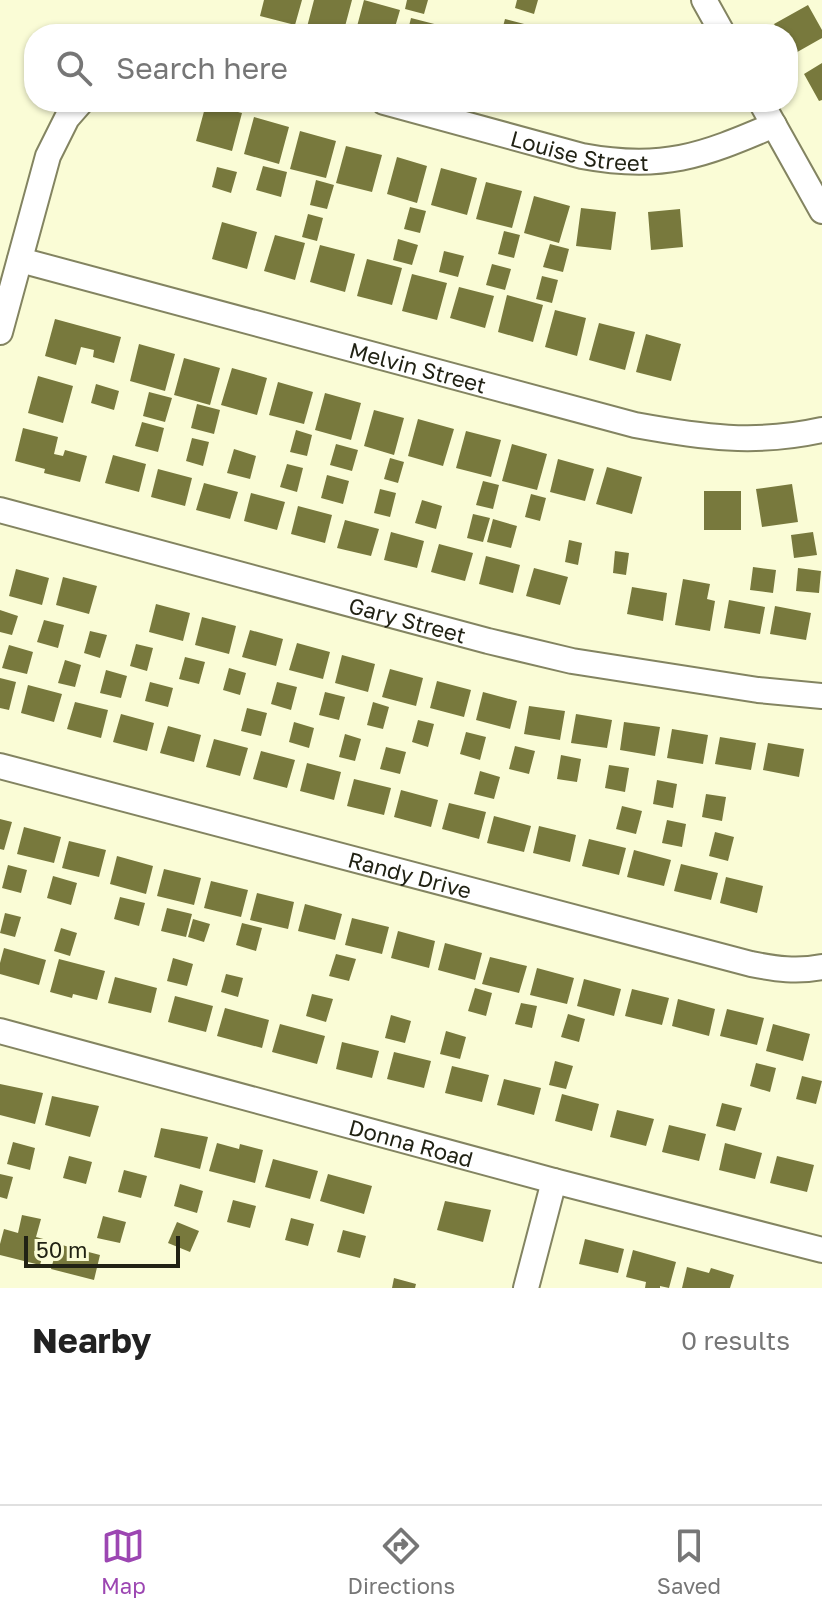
<!DOCTYPE html>
<html lang="en">
<head>
<meta charset="utf-8">
<style>
  body { margin:0; font-family:"Golos Text",sans-serif; background:#f6f6f6; color:#222 }
  .scale { position:absolute; left:24px; bottom:20px; width:156px; box-sizing:border-box; padding-left:8px; border:4px solid #212214; border-top:0; font-size:22px; line-height:28px; white-space:nowrap; color:#212214; -webkit-text-stroke:6px #fafcd6; paint-order:stroke }
  .list { margin:0; padding:0; list-style:none }
  h2 { display:flex; justify-content:space-between; align-items:center; height:104px; margin:0; padding:0 32px; font-size:34px }
  h2 small { font-size:26px; font-weight:400; color:#767676 }
  .icon { flex:none; width:44px; height:44px; fill:none; stroke:currentColor; stroke-width:2; stroke-linecap:round; stroke-linejoin:round }
  .map { position:relative; flex:none; width:822px; height:1288px; overflow:hidden }
  .search { position:absolute; background:#fff; box-shadow:0 2px 6px #0004; left:24px; right:24px; top:24px; height:88px; display:flex; align-items:center; gap:20px; box-sizing:border-box; padding:0 28px; border-radius:32px; color:#767676; font-size:30px }
  .sheet { height:216px; background:#fff }
  nav { display:flex; justify-content:space-around; align-items:center; box-sizing:border-box; height:112px; border-top:2px solid #e0e0e0; background:#fff; font-size:22px; color:#767676 }
  nav a { display:grid; justify-items:center; gap:4px }
  nav .on { color:#9c46b2 }
  .map>svg:first-child { display:block }
  .building { fill:#78793d }
  .lines { fill:none; stroke-linecap:round; stroke-linejoin:round }
  .minor-casing { stroke:#838461; stroke-width:28 }
  .minor { stroke:#fff; stroke-width:24 }
  .labels { text-anchor:middle; dominant-baseline:central; stroke-width:7; stroke-linejoin:round; paint-order:stroke }
  .street-label { font-size:22px; fill:#212214; stroke:#fafcd6 }
</style>
</head>
<body>
<div class="map">
<svg width="822" height="1288" viewBox="0 0 822 1288">
  <rect width="100%" height="100%" fill="#fafcd6"/>
  <path class="building" d="M264 0H302L295 25 260 16Z
    M314 0H352L343 34H332L307 27Z
    M364 0 400 10 393 34H355Z
    M407 0H428L424 14 405 9Z
    M517 0H538L534 14 515 8Z
    M808 5 822 30V38L792 55 788 48V34H780L774 24Z
    M411 18 446 27 444 34H407Z
    M505 19 528 25 525 34H501Z
    M822 63V100L819 101 804 74Z
    M206 104 242 113 232 151 196 141Z
    M254 117 289 127 279 164 244 154Z
    M300 131 336 141 326 178 290 169Z
    M346 146 382 155 372 192 336 183Z
    M397 157 427 166 417 203 387 194Z
    M263 166 287 172 281 197 256 190Z
    M217 167 237 172 231 193 212 187Z
    M441 168 477 178 467 215 431 205Z
    M316 180 334 185 327 209 310 205Z
    M486 182 522 191 512 228 476 219Z
    M534 196 570 206 559 243 524 233Z
    M410 207 426 211 420 233 404 229Z
    M581 208 616 212 611 250 576 246Z
    M680 209 683 247 651 250 648 212Z
    M308 214 323 218 317 241 302 237Z
    M222 222 257 232 247 269 212 259Z
    M504 231 520 235 514 258 498 254Z
    M275 235 305 243 295 280 264 271Z
    M398 239 418 245 412 265 393 260Z
    M550 244 569 249 563 272 543 267Z
    M320 245 355 254 345 292 310 282Z
    M444 251 464 256 458 277 439 272Z
    M367 259 402 268 392 305 357 296Z
    M492 264 511 269 505 290 486 285Z
    M412 274 447 283 437 320 402 311Z
    M542 276 558 280 552 303 536 299Z
    M459 287 494 296 485 328 450 318Z
    M507 295 543 305 533 342 498 332Z
    M555 310 586 318 577 356 545 347Z
    M55 319 121 337 114 363 93 357 94 350 81 347 76 365 45 356Z
    M599 323 635 332 625 370 589 360Z
    M646 334 681 344 671 381 636 372Z
    M139 344 175 354 165 391 130 381Z
    M184 358 220 368 210 405 174 395Z
    M232 368 267 378 257 415 221 405Z
    M38 376 73 386 63 423 28 413Z
    M278 382 313 392 304 424 269 415Z
    M96 384 119 391 114 410 91 403Z
    M149 392 172 398 165 422 143 416Z
    M325 393 361 403 351 440 315 430Z
    M197 404 220 410 214 434 191 428Z
    M374 410 404 418 394 455 364 446Z
    M418 419 454 429 443 466 408 456Z
    M142 422 164 428 158 452 135 446Z
    M23 428 58 437 54 454 63 456 65 450 87 456 80 482 44 473 45 469 15 461Z
    M296 430 312 435 307 456 290 452Z
    M466 431 501 440 491 477 456 468Z
    M192 438 209 442 203 466 186 461Z
    M336 444 358 450 352 471 330 465Z
    M512 444 547 454 537 490 502 481Z
    M234 449 256 456 250 479 227 473Z
    M113 455 146 464 139 492 105 483Z
    M390 458 404 462 398 483 384 479Z
    M558 459 594 469 585 501 550 492Z
    M287 464 303 468 297 492 280 487Z
    M607 467 642 477 632 514 596 504Z
    M158 469 192 478 185 506 151 497Z
    M327 475 349 481 343 504 321 498Z
    M483 481 499 485 493 509 476 505Z
    M204 483 238 492 230 519 196 510Z
    M792 484 798 522 762 527 756 489Z
    M380 489 396 493 390 517 374 513Z
    M704 491H741V530H704Z
    M251 493 285 502 277 530 244 521Z
    M531 494 546 498 540 521 525 517Z
    M422 500 442 506 436 529 415 523Z
    M298 506 332 515 325 543 291 534Z
    M473 514 490 518 483 542 467 538Z
    M493 519 517 526 511 548 487 542Z
    M345 520 379 529 371 556 337 548Z
    M391 532 424 541 417 568 384 560Z
    M813 532 817 555 794 558 791 535Z
    M569 540 582 543 578 565 565 562Z
    M439 544 473 553 465 581 431 572Z
    M615 551 629 553 626 575 613 573Z
    M486 556 520 565 513 593 479 584Z
    M753 567 776 570 773 593 750 590Z
    M534 568 568 577 560 605 526 596Z
    M798 568 821 571 819 593 796 591Z
    M16 569 49 578 42 605 9 596Z
    M63 577 97 586 89 614 56 605Z
    M683 579 710 584 707 599 715 601 710 631 675 625Z
    M632 587 667 593 663 621 627 614Z
    M729 600 765 607 760 634 724 628Z
    M156 604 190 613 183 641 149 632Z
    M775 606 811 613 806 640 770 634Z
    M0 610 18 616 12 635 0 632Z
    M202 617 236 626 229 654 195 645Z
    M44 620 64 625 58 648 37 642Z
    M250 630 283 639 276 666 242 657Z
    M90 631 107 635 100 658 84 653Z
    M297 643 330 652 323 679 289 670Z
    M136 644 153 648 147 671 130 666Z
    M9 645 33 652 27 674 2 668Z
    M342 655 375 664 368 692 335 683Z
    M185 657 205 662 199 684 179 679Z
    M65 660 81 665 75 687 58 683Z
    M229 668 246 673 240 695 223 690Z
    M390 669 423 678 416 706 382 697Z
    M106 670 127 676 121 698 100 693Z
    M0 678 16 682 9 710 0 708Z
    M437 681 471 690 464 717 430 708Z
    M150 682 173 688 168 707 145 701Z
    M277 682 297 687 291 710 271 704Z
    M28 685 62 694 54 722 21 713Z
    M325 692 345 697 339 720 319 715Z
    M483 692 517 701 510 729 476 720Z
    M75 702 108 710 101 738 67 729Z
    M373 702 389 707 383 729 367 725Z
    M529 706 565 711 560 740 524 734Z
    M247 708 267 713 261 736 241 731Z
    M121 714 154 723 147 751 113 742Z
    M576 714 612 720 607 748 571 743Z
    M418 720 434 724 428 747 412 742Z
    M294 722 314 728 309 748 289 742Z
    M624 722 660 727 655 756 620 750Z
    M168 726 201 735 194 762 160 753Z
    M672 729 708 735 703 764 667 758Z
    M466 732 486 737 480 760 460 754Z
    M345 734 361 739 355 761 339 757Z
    M720 737 756 743 751 770 715 764Z
    M214 739 248 748 240 776 206 767Z
    M768 743 804 749 799 777 763 770Z
    M515 746 535 751 529 774 509 769Z
    M386 747 406 752 400 774 380 769Z
    M261 751 295 760 287 788 253 779Z
    M561 755 581 759 577 782 557 779Z
    M307 763 341 772 334 800 300 791Z
    M609 765 629 768 625 792 605 788Z
    M480 771 500 777 494 799 474 794Z
    M354 779 391 788 384 815 347 806Z
    M657 780 677 784 673 808 653 804Z
    M401 790 438 800 431 827 394 817Z
    M706 794 726 797 722 821 702 817Z
    M449 803 486 812 479 839 442 829Z
    M622 806 642 811 636 834 616 829Z
    M494 816 531 826 524 852 487 843Z
    M0 819 12 822 4 850 0 849Z
    M667 820 686 824 682 847 662 843Z
    M539 826 576 835 570 862 533 853Z
    M24 827 61 837 54 863 17 854Z
    M715 832 734 837 728 861 709 856Z
    M589 839 626 848 619 875 582 866Z
    M69 841 106 850 99 877 62 868Z
    M634 850 671 860 664 886 627 877Z
    M117 856 153 866 146 894 110 884Z
    M681 864 718 873 711 900 674 891Z
    M8 865 27 870 21 893 2 888Z
    M164 869 201 878 194 905 157 896Z
    M53 876 77 883 71 905 47 898Z
    M726 877 763 886 757 913 720 903Z
    M211 881 248 890 241 917 204 908Z
    M257 893 294 902 288 929 250 920Z
    M120 897 145 903 139 926 114 919Z
    M305 904 342 914 335 940 298 931Z
    M167 908 192 914 186 937 161 931Z
    M5 913 21 917 15 937 0 933Z
    M352 918 389 927 382 954 345 945Z
    M193 919 210 924 204 942 188 937Z
    M242 923 262 928 256 951 236 945Z
    M61 928 77 933 70 956 54 951Z
    M398 931 435 941 429 968 391 958Z
    M445 943 482 953 475 980 438 970Z
    M4 948 46 960 39 985 0 974V963Z
    M336 954 356 959 349 981 329 976Z
    M490 957 527 966 519 993 482 984Z
    M173 958 193 964 187 986 167 981Z
    M59 959 105 971 97 1000 73 994 72 998 50 992Z
    M537 968 574 978 567 1004 530 995Z
    M226 974 243 978 238 997 221 992Z
    M115 977 157 988 151 1013 108 1003Z
    M584 979 621 989 614 1016 577 1006Z
    M475 988 492 993 486 1016 468 1011Z
    M632 989 669 998 662 1025 625 1016Z
    M312 994 333 999 326 1022 306 1016Z
    M175 996 213 1006 206 1032 168 1022Z
    M678 999 715 1009 709 1036 672 1026Z
    M521 1003 537 1006 532 1028 515 1024Z
    M225 1008 269 1020 262 1048 217 1036Z
    M727 1009 764 1018 757 1045 720 1036Z
    M568 1014 585 1019 579 1042 561 1037Z
    M391 1015 411 1021 405 1043 385 1038Z
    M280 1024 325 1036 317 1064 272 1052Z
    M773 1024 810 1034 803 1061 766 1051Z
    M446 1031 466 1037 460 1059 440 1054Z
    M342 1042 379 1051 372 1078 336 1069Z
    M394 1052 431 1061 424 1088 387 1079Z
    M555 1061 573 1066 566 1089 549 1085Z
    M756 1063 776 1068 770 1092 750 1086Z
    M452 1066 489 1075 482 1102 445 1093Z
    M802 1076 822 1081 816 1104 796 1099Z
    M504 1079 541 1088 534 1115 497 1105Z
    M0 1084 43 1093 35 1124 0 1115Z
    M562 1094 599 1104 592 1131 555 1121Z
    M52 1096 99 1106 90 1137 45 1125Z
    M722 1103 742 1108 735 1131 716 1126Z
    M617 1110 654 1119 646 1146 610 1137Z
    M669 1125 706 1134 699 1161 662 1152Z
    M161 1128 208 1137 200 1169 154 1157Z
    M13 1142 35 1148 30 1170 7 1164Z
    M217 1143 239 1149 240 1144 263 1150 255 1183 209 1171Z
    M725 1143 762 1153 755 1179 719 1170Z
    M69 1156 92 1162 86 1184 63 1178Z
    M777 1156 814 1165 807 1192 770 1183Z
    M273 1159 318 1171 310 1199 265 1187Z
    M124 1170 147 1176 141 1198 118 1192Z
    M0 1174 13 1177 7 1199 0 1197Z
    M328 1174 372 1186 364 1214 320 1201Z
    M180 1184 203 1191 197 1213 174 1206Z
    M233 1200 256 1206 250 1228 227 1222Z
    M445 1201 491 1210 483 1242 437 1230Z
    M22 1215 41 1219 36 1237 47 1240 40 1265 0 1255V1244L4 1229 18 1233Z
    M103 1216 126 1222 120 1243 97 1238Z
    M291 1218 314 1224 308 1246 285 1240Z
    M177 1222 199 1231 190 1252 168 1243Z
    M343 1230 366 1236 360 1258 337 1252Z
    M585 1239 624 1249 618 1273 579 1264Z
    M58 1244 100 1255 94 1280 51 1269Z
    M633 1250 676 1262 669 1288 660 1286V1288H645L646 1282 626 1277Z
    M687 1267 709 1273 711 1268 734 1275 730 1288H682Z
    M394 1278 416 1284 415 1288H392Z"/>
  <g class="lines">
    <defs>
      <g id="minor">
        <path d="M704 0 723 34"/>
        <path id="s1" d="M384 102 582 156C662 171 702 156 774 125"/>
        <path d="M761 102 822 211"/>
        <path id="s2" d="M20 260 635 425C701 437 755 445 822 430"/>
        <path d="M0 332 48 156 67 118 81 102"/>
        <path id="s3" d="M0 510 488 641 572 661 758 690 822 696"/>
        <path id="s4" d="M0 766 751 964C776 969 797 972 822 967"/>
        <path id="s5" d="M0 1031 554 1181 822 1250"/>
        <path d="M526 1288 554 1181"/>
      </g>
    </defs>
    <use href="#minor" class="minor-casing"/>
    <use href="#minor" class="minor"/>
  </g>
  <g class="labels">
    <g class="street-label">
      <text stroke="none"><textPath href="#s1" startOffset="202">Louise Street</textPath></text>
      <text stroke="none"><textPath href="#s2" startOffset="412">Melvin Street</textPath></text>
      <text stroke="none"><textPath href="#s3" startOffset="422">Gary Street</textPath></text>
      <text stroke="none"><textPath href="#s4" startOffset="424">Randy Drive</textPath></text>
      <text stroke="none"><textPath href="#s5" startOffset="426">Donna Road</textPath></text>
    </g>
  </g>
</svg>
<div class="scale">50 m</div>
<div class="search"><svg class="icon" aria-label="search" viewBox="0 0 24 24"><circle cx="10" cy="10" r="6"/><path d="M15 15l6 6"/></svg>Search here</div>
</div>
<section class="sheet">
<h2>Nearby<small>0 results</small></h2>
<ul class="list">
</ul>
</section>
<nav>
<a class="on"><svg class="icon" aria-label="map" viewBox="0 0 24 24"><path d="M3 6l6-2 6 2 6-2v14l-6 2-6-2-6 2zM9 4v14M15 6v14"/></svg>Map</a>
<a><svg class="icon" aria-label="directions" viewBox="0 0 24 24"><path d="M12 3l9 9-9 9-9-9zM9 14v-3h6M13 9l2 2-2 2"/></svg>Directions</a>
<a><svg class="icon" aria-label="saved" viewBox="0 0 24 24"><path d="M7 4h10v16l-5-4-5 4z"/></svg>Saved</a>
</nav>
</body>
</html>
